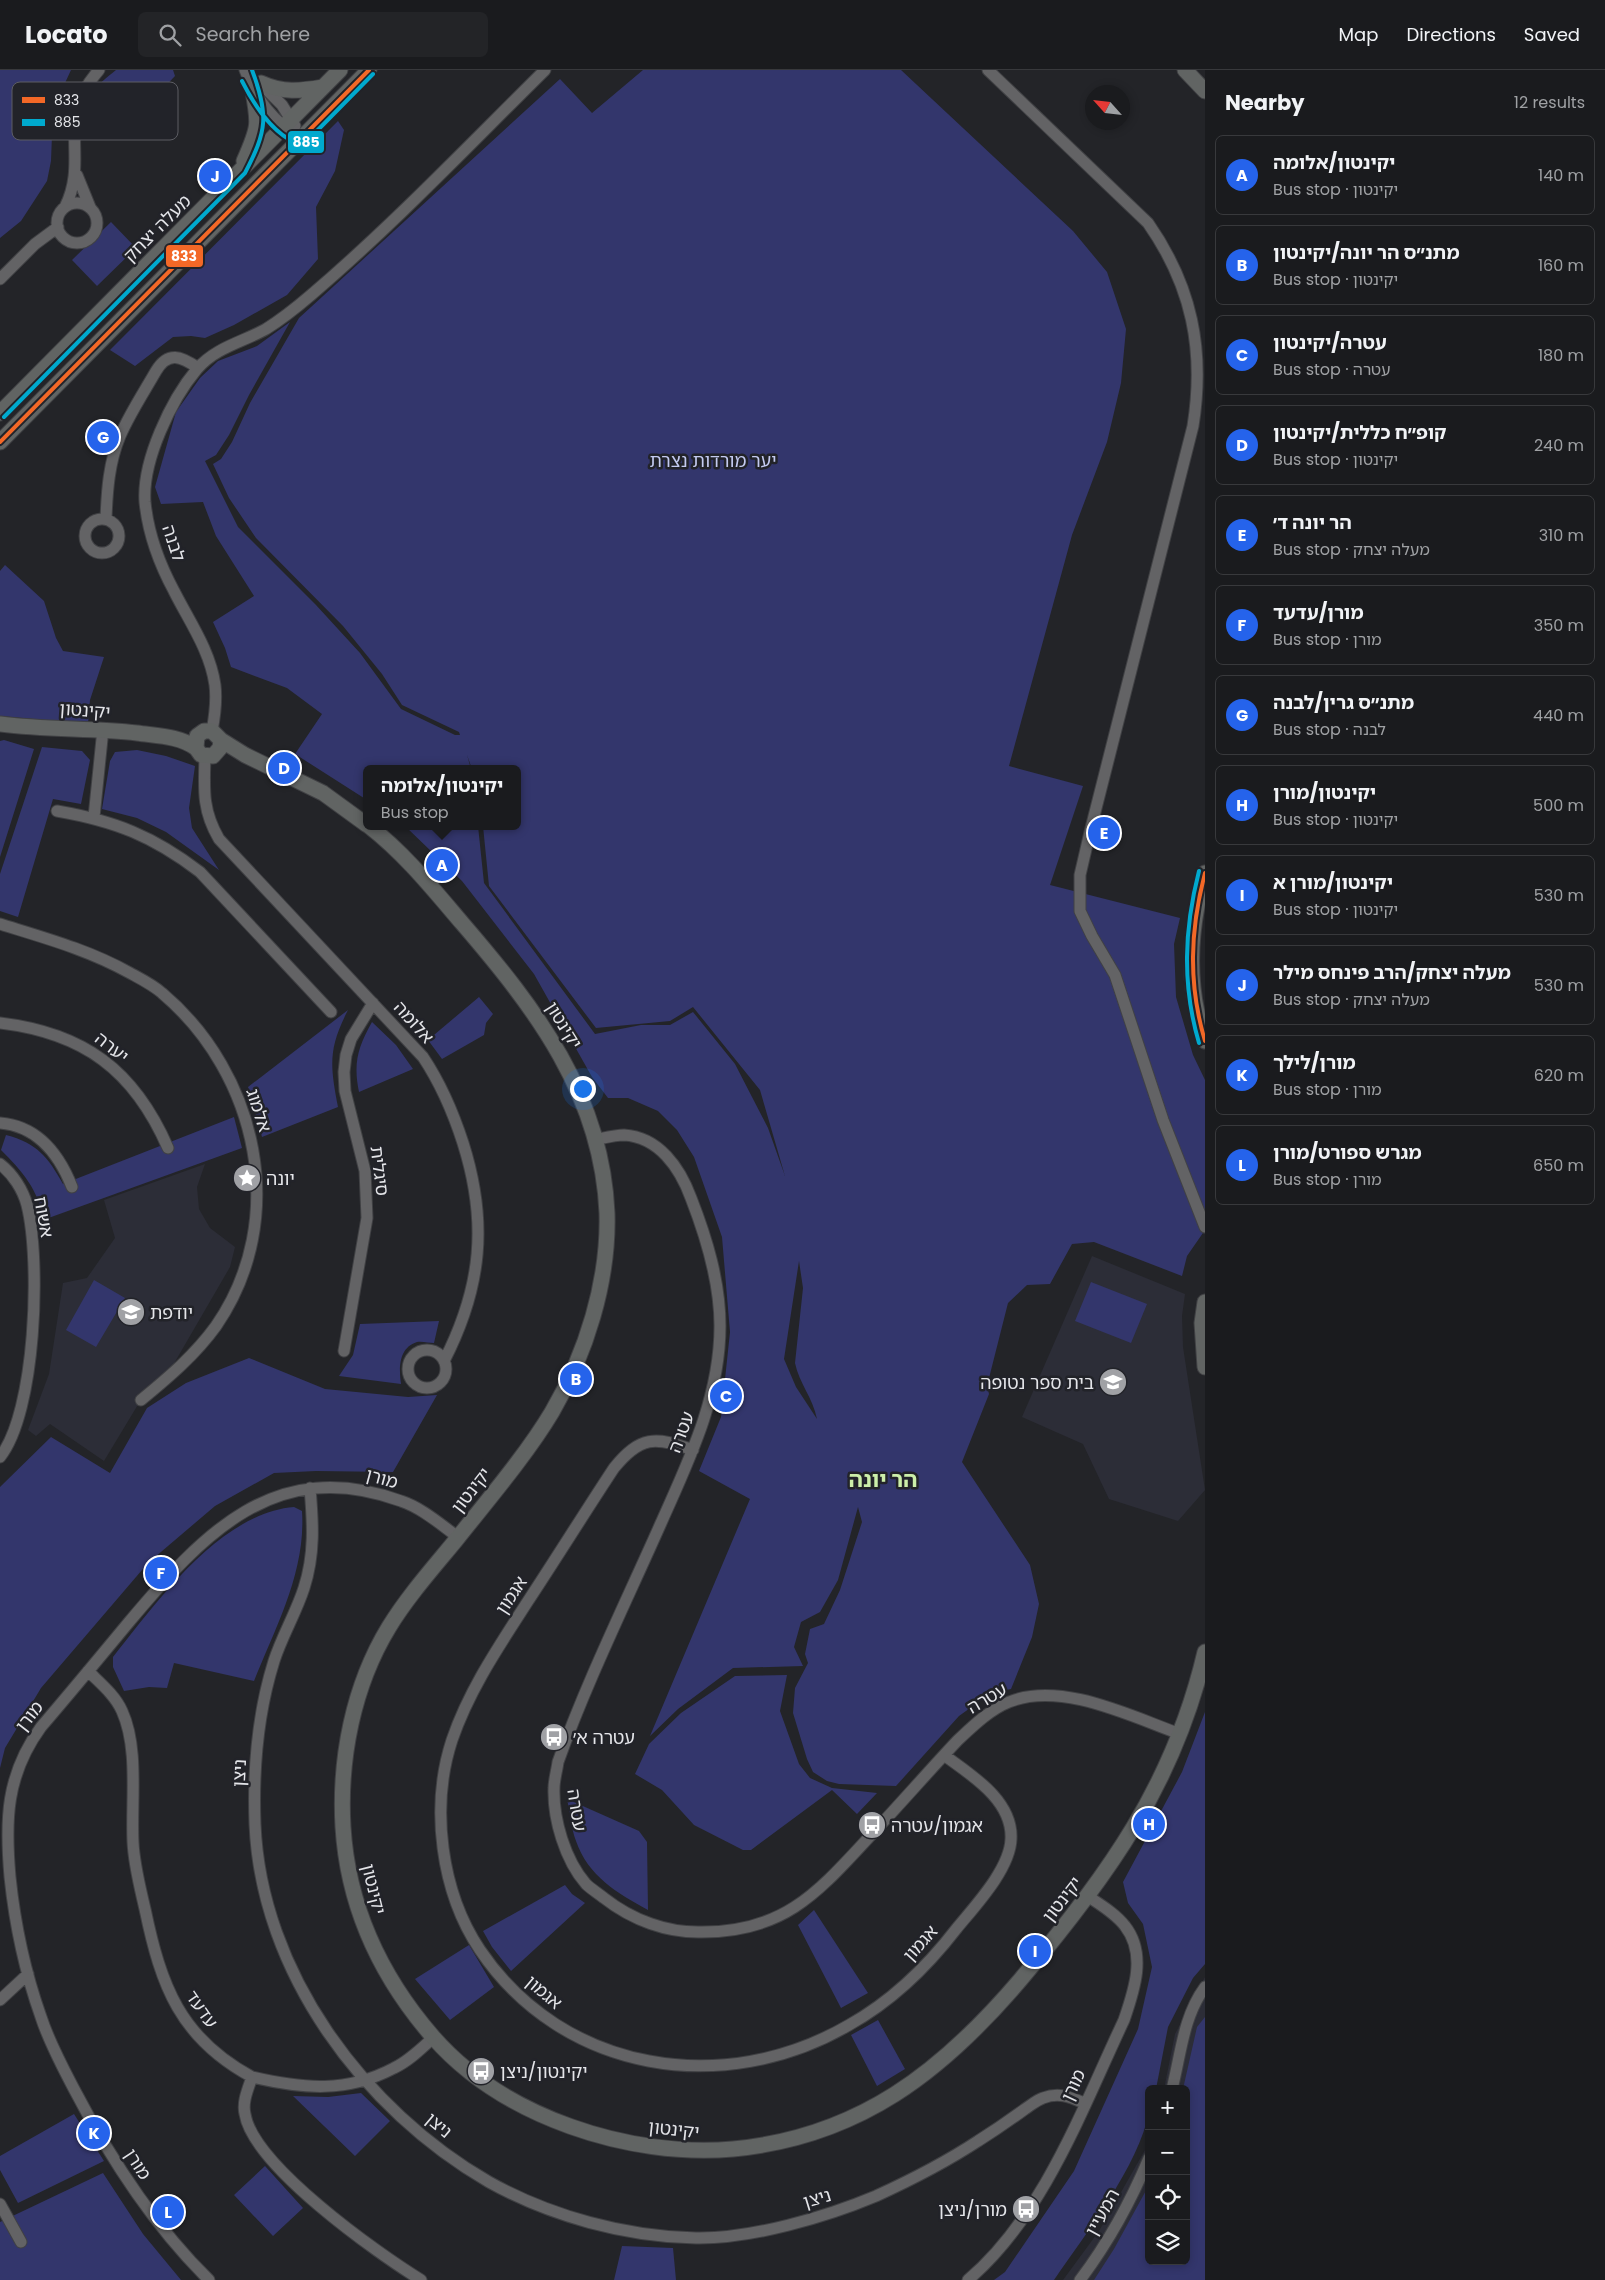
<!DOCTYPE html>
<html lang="en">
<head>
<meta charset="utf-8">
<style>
  body { margin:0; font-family:Poppins,"Noto Sans Hebrew",sans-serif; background:#232427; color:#f1f3f6 }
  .controls { position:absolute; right:15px; bottom:15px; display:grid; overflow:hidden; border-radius:8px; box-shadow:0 2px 8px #0003 }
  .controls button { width:45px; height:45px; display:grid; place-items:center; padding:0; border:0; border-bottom:1px solid #38393c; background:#1a1b1e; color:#f1f3f6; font:25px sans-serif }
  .compass { position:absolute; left:1085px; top:15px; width:45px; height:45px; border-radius:50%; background:#1a1b1e; box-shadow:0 2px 8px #0003; rotate:297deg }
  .you { position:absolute; left:582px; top:1018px; width:18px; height:18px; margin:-12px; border:4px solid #fff; border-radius:50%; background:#1a73e8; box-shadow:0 0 0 8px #1a73e833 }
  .badge { display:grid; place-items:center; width:32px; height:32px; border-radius:50%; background:#2563eb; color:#fff; font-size:16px; font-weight:700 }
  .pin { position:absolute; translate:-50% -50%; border:2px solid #fff; box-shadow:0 1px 5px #0006 }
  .popup { position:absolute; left:363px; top:695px; width:158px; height:65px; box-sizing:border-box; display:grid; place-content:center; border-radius:8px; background:#1a1b1e; filter:drop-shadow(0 1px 4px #0005); font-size:16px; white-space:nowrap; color:#9fa1a4 }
  .popup b { font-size:19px; color:#f1f3f6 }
  .popup::after { content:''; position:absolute; left:50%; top:100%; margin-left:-10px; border:10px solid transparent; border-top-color:#1a1b1e }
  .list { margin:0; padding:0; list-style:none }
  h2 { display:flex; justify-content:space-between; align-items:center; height:65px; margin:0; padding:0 20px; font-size:21px }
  h2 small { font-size:16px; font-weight:400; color:#9fa1a4 }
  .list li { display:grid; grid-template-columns:32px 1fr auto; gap:15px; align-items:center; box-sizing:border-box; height:80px; margin:0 10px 10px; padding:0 10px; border:1px solid #38393c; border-radius:8px }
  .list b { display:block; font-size:19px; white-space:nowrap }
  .list p { margin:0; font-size:16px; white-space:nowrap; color:#9fa1a4 }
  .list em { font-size:16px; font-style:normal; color:#9fa1a4 }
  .icon { flex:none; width:28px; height:28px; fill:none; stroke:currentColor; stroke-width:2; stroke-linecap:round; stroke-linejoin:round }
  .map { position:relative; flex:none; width:1205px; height:2210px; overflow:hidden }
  header { display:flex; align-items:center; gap:30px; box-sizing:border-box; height:70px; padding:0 25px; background:#1a1b1e; border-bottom:1px solid #38393c }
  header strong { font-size:24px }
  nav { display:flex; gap:28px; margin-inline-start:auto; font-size:18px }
  .search { width:350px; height:45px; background:#232427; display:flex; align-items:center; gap:12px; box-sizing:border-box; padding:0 18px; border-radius:8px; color:#9fa1a4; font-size:19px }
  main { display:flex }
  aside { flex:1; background:#1a1b1e }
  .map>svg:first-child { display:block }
  .built { fill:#2c2d37 }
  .green { fill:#33366c; fill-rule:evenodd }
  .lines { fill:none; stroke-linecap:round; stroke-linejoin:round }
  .street-casing { stroke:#404144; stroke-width:13 }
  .secondary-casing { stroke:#404144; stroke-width:17 }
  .street { stroke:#636365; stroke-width:11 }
  .secondary { stroke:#616463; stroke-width:15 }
  .bus-1-casing { stroke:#222329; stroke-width:8 }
  .bus-2-casing { stroke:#222329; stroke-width:8 }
  .bus-1 { stroke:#f36827; stroke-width:4 }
  .bus-2 { stroke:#00a9ce; stroke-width:4 }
  .labels { text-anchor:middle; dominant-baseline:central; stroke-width:5; stroke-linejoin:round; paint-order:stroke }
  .street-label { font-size:18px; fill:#e4e5e9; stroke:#222329 }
  .park-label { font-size:18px; fill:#c4cbf1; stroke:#222329 }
  .poi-label { font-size:18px; fill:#e4e5e9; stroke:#222329; text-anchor:start }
  .district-label { font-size:22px; font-weight:bold; fill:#ccefa9; stroke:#222329 }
  .key { fill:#222329; stroke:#5c5d63; stroke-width:1 }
  .key-label { font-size:14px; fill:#e4e5e9 }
  .line-badge { stroke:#222329; stroke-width:2 }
  .badge-label { font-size:14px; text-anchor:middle; font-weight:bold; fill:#fff }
</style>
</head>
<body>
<header>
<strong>Locato</strong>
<div class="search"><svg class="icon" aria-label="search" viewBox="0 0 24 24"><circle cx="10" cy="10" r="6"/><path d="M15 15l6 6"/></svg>Search here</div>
<nav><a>Map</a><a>Directions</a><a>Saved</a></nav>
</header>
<main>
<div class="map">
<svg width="1205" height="2210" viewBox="0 0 1205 2210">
  <rect width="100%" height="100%" fill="#232428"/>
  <path class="built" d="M205 1094 197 1117 199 1139 210 1158 235 1177 230 1197 172 1297 145 1323 104 1391 50 1354 36 1366 28 1360 49 1304 63 1213 87 1208 115 1168 104 1130Z
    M1092 1186 1185 1224 1182 1246 1183 1277 1205 1420 1178 1451 1109 1429 1083 1374 1022 1347Z
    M1205 1907V2210H1063L1099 2161 1145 2080 1149 2067V2191H1186V2019H1164L1175 1964Z"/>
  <path class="green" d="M0 0H71L53 39 51 91 47 111 21 151 0 168Z
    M116 0H173L175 6 135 48 87 50C89 20 94 18 116 0Z
    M643 0H901L1073 161 1107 202 1126 259 1121 313 1107 372 1072 465 1009 696 1083 716 1050 815 1180 848 1174 874 1176 927 1193 985 1205 1010V1160L1187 1186 1182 1206 1094 1172 1072 1174 1050 1214 1027 1215 1008 1233 987 1316 989 1324 962 1392 1030 1495 1039 1534 1032 1567 1011 1619 991 1623 959 1646 896 1716 839 1714 827 1711 813 1702 807 1689 793 1643 795 1618 808 1593 805 1584 810 1559 824 1554 840 1520 862 1452 858 1437 838 1510 820 1542 801 1552 794 1577 803 1596 733 1598 678 1639 650 1666 750 1429 699 1401 721 1347 730 1262 722 1167 694 1087 677 1060 658 1041 628 1028H608L592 1007 534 904 462 811 405 756H478L484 813 595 964 641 955H670L693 942 735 994 768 1058 785 1106 760 1020 693 937 670 951 596 958 489 816 483 756H517V699H472L467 685 471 699H367V730L295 684 322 644 287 618 231 597 225 578 213 552 254 526 216 466 203 432 161 434 155 417 176 342 200 308 218 291 257 276 290 252 249 325 229 365 216 385 205 391 238 457 316 535 360 583 401 639 455 665H460L459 662 402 635 382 604 343 556 256 468 229 428 213 394 221 389 232 372 250 333 299 248 560 9 592 43ZM799 1191 803 1218 795 1293C799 1313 813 1328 817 1349L796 1317 784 1289Z
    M338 51 344 60 335 101 316 137 318 189 287 225 234 255 205 268 191 266 173 267 135 296 110 280Z
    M111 152 136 178 97 216 72 190Z
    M5 495 44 531 56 568 63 581 104 587 90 630 88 654 0 646V501Z
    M4 670 34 679 0 787V671Z
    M42 677 82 681 90 690 81 734 53 729 18 847 0 841V804Z
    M137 680 166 686 195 696 189 738 192 758 219 800 166 762 137 748 102 739 110 691 115 682Z
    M479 927 493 944 486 953 484 965 442 989 428 970Z
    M348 940C328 979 330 995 338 1037L262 1067 248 1017Z
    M372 952 396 975 413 999 359 1022C353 993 358 977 372 952Z
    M234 1047 242 1078 43 1150C39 1120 22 1101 1 1080L6 1065C37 1073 48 1087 63 1114Z
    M94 1210 125 1228 96 1277 66 1260Z
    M1091 1212 1147 1234 1131 1273 1075 1251Z
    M439 1251 434 1273C429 1273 422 1271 417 1272 398 1278 399 1299 401 1314L339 1306 353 1285 360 1254Z
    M249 1288 325 1319 408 1327 437 1325 393 1402 316 1401 274 1403 215 1436 148 1493 41 1618 5 1678 0 1698V1417L51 1367 110 1403 147 1338 186 1313Z
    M294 1437 302 1441C306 1502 276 1556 254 1611L174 1593 167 1618 149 1617 124 1621 113 1597V1587C156 1533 220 1443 294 1437Z
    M787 1605 780 1641 799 1694 810 1708 832 1718 877 1723 857 1744 832 1720 751 1780H743L694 1755 662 1720 635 1704 649 1674 681 1643 735 1606Z
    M1205 1642V1894L1193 1908 1168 1957 1156 2019H1149C1149 2026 1150 2035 1149 2042 1139 2095 1085 2165 1054 2210H994L1005 2202 1074 2101 1138 1959 1152 1897 1143 1854 1128 1833 1123 1812 1182 1702Z
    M567 1729 639 1761 647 1772 648 1840C617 1823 588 1806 576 1771 571 1758 570 1742 567 1729Z
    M565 1815 572 1824 585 1833 511 1901 492 1877 483 1861Z
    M814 1840 868 1923 841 1938 798 1855Z
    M469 1875 494 1917 450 1950 415 1909Z
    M1205 1947V2210H1094L1114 2179 1149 2115V2191H1186V2019H1183L1197 1957Z
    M878 1950 905 1999 877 2016 851 1965Z
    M361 2023 390 2051 355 2086 293 2026 328 2027Z
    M74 2044 104 2091 18 2133 0 2100V2086Z
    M265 2096 303 2138 273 2166 234 2125Z
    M103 2103 143 2164 181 2210H0V2152Z
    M622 2176 673 2178 676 2210H614Z"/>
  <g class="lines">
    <defs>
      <path id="street" d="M245 0C257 31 273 51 301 69
        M988 0 1148 153C1192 216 1205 280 1193 356L1090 762 1080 805V841L1092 866 1115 905 1163 1050 1205 1157
        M263 16 282 35 295 56
        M77 105 90 137
        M57 153a20 20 0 1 1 40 0a20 20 0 1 1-40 0Z
        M65 137C90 87 54 50 99 0
        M0 209 35 174 58 157
        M106 449C107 421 109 392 120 366 130 343 144 322 156 301 168 281 181 286 198 298
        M85 466a17 17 0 1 1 34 0a17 17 0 1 1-34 0Z
        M212 661C215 645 217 631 215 615 210 580 189 551 174 521 160 495 148 462 145 432 142 391 171 330 197 299 216 277 243 272 266 259 282 249 297 237 311 225 393 155 468 76 545 0
        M205 686C204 719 202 740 219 769L423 987C441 1014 453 1042 463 1073 488 1152 482 1217 444 1291
        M57 741C115 751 153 766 200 802L331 942
        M94 747 103 659
        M0 854C45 868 89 880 130 903 141 909 153 915 162 923 258 1004 290 1149 216 1256 195 1285 169 1307 141 1330
        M0 953C84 963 134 1000 168 1078
        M0 1053C38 1056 59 1084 72 1117
        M594 1070C604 1068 615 1065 624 1065 659 1067 680 1098 691 1128 707 1169 720 1212 720 1256 720 1327 689 1390 661 1453 626 1532 587 1611 558 1692 557 1700 554 1710 554 1718 553 1749 565 1790 586 1814 591 1819 598 1823 604 1828 632 1850 667 1863 702 1862 786 1862 819 1821 872 1764 901 1733 928 1702 957 1671 972 1657 989 1640 1009 1632 1061 1611 1130 1646 1180 1664
        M0 1094C13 1104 23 1120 27 1135 41 1191 36 1342 0 1387
        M408 1299a19 19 0 1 1 38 0a19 19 0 1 1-38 0Z
        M344 1281 367 1148 365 1101 345 1021 344 1002 346 985 351 969 373 933
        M693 1380C655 1366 640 1366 614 1398 585 1442 557 1487 528 1531 499 1576 469 1620 452 1670 430 1737 441 1822 480 1880 563 2003 724 2028 849 1955 892 1931 927 1897 957 1858 975 1836 1010 1799 1011 1769 1013 1730 971 1705 944 1685
        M310 1418C313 1453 315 1484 304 1518 296 1543 282 1566 274 1591 258 1642 253 1700 255 1754 261 1902 364 2040 489 2112 550 2146 626 2167 696 2168 751 2169 826 2147 876 2126 911 2110 946 2092 978 2071 994 2061 1010 2050 1025 2039 1031 2035 1037 2030 1043 2028 1059 2022 1070 2027 1084 2033
        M88 1601C100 1613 115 1625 122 1641 139 1678 131 1732 133 1772 134 1795 140 1817 145 1839 161 1916 180 1968 252 2007 248 2019 242 2032 245 2044 253 2095 377 2183 421 2210
        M0 1930 28 1904
        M252 2007C303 2019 347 2023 394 1998 409 1991 422 1978 434 1967
        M1172 2019C1181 1984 1183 1947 1205 1917
        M0 2134 21 2172
        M209 2210C153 2155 110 2088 74 2019 62 1996 49 1972 41 1947 25 1902 15 1855 10 1807 5 1750 6 1705 41 1657 71 1622 100 1587 129 1552 203 1464 275 1385 401 1431 422 1438 440 1454 458 1467
        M968 2210C1044 2145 1082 2039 1124 1950 1134 1921 1147 1884 1125 1856 1116 1844 1101 1835 1089 1827
        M1080 2210C1108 2173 1131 2131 1149 2088"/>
      <path id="secondary" d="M1185 0 1205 21
        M261 13C283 23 300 21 323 17
        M244 91C260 55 259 54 252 16
        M0 343 340 0
        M0 372 369 0
        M0 654C45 660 92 658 137 663 158 666 179 666 196 678
        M221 670 220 678 213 686 201 685 196 678 197 666 204 661H212L221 670 245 685 323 723 367 755
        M369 756C405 784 433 819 462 853 536 939 602 1025 607 1143 609 1211 586 1284 552 1342 527 1384 487 1431 456 1470 433 1498 408 1526 389 1557 353 1616 339 1689 343 1757 348 1838 381 1907 433 1967 503 2047 629 2088 733 2079 859 2067 942 2002 1021 1909 1107 1807 1174 1715 1205 1582
        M1205 803C1189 858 1186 917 1205 971
        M1205 1232 1202 1253 1205 1297"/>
    </defs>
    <use href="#street" class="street-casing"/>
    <use href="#secondary" class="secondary-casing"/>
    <use href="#street" class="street"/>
    <use href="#secondary" class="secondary"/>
    <defs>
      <path id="bus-1" d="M0 372 369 0
        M1205 803C1190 860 1188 914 1205 971"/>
      <path id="bus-2" d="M242 11C254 35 274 66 301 75L305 73 373 4
        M4 347 245 103C267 61 269 45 252 0
        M1199 801C1184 860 1182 915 1199 973"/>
    </defs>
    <use href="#bus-1" class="bus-1-casing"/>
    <use href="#bus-2" class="bus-2-casing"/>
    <use href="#bus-1" class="bus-1"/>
    <use href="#bus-2" class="bus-2"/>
  </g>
  <defs>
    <symbol id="sight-disc" viewBox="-11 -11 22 22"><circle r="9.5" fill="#a0a1a5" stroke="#222329"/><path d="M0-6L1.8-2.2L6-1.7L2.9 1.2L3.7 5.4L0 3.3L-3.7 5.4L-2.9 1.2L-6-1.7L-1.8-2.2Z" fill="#fff"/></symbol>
    <symbol id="school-disc" viewBox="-11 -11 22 22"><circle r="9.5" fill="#a0a1a5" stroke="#222329"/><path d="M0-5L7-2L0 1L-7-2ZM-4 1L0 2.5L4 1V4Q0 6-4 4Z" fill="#fff"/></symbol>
    <symbol id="bus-disc" viewBox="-11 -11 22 22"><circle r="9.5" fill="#a0a1a5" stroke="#222329"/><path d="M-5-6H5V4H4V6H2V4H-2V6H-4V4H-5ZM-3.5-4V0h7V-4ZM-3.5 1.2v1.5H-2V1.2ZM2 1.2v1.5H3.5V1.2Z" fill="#fff"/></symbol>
  </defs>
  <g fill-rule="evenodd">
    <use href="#sight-disc" x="231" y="1092" width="32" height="32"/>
    <use href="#school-disc" x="115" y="1226" width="32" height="32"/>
    <use href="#school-disc" x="1097" y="1296" width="32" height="32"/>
    <use href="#bus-disc" x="538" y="1651" width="32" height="32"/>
    <use href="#bus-disc" x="856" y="1739" width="32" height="32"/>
    <use href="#bus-disc" x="465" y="1985" width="32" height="32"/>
    <use href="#bus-disc" x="1010" y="2123" width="32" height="32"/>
  </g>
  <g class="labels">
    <g class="street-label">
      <text transform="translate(157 158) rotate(-45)">מעלה יצחק</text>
      <text transform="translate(174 473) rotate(72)">לבנה</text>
      <text transform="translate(85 640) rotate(4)">יקינטון</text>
      <text transform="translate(414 952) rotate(48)">אלומה</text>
      <text transform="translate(564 955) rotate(58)">יקינטון</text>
      <text transform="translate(112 977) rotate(38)">יערה</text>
      <text transform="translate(259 1040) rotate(72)">אלמוג</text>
      <text transform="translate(380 1101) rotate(83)">סיגלית</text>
      <text transform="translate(44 1147) rotate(80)">אשוח</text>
      <text transform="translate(681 1362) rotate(-69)">עטרה</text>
      <text transform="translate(382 1408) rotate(15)">מורן</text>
      <text transform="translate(471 1420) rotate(-52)">יקינטון</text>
      <text transform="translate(511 1525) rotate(-57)">אגמון</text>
      <text transform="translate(987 1628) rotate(-30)">עטרה</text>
      <text transform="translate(29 1646) rotate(-52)">מורן</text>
      <text transform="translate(239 1703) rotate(-87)">ניצן</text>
      <text transform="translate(577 1740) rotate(81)">עטרה</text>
      <text transform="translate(374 1819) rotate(76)">יקינטון</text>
      <text transform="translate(1062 1829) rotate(-52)">יקינטון</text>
      <text transform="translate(920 1873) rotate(-48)">אגמון</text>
      <text transform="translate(544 1922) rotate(40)">אגמון</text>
      <text transform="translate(202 1939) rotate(55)">עדעד</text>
      <text transform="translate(1073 2015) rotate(-65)">מורן</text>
      <text transform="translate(439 2055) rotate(40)">ניצן</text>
      <text transform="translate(674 2059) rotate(6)">יקינטון</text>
      <text transform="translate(138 2094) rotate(57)">מורן</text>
      <text transform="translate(817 2128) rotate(-17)">ניצן</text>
      <text transform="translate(1102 2142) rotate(-61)">המעיין</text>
    </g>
    <g class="park-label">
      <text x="713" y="390">יער מורדות נצרת</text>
    </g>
    <g class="poi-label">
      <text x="266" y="1108">יונה</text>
      <text x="150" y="1242">יודפת</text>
      <text x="1094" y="1312" text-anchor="end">בית ספר נטופה</text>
      <text x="573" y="1667">עטרה א׳</text>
      <text x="891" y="1755">אגמון/עטרה</text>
      <text x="500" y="2001">יקינטון/ניצן</text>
      <text x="1007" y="2139" text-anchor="end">מורן/ניצן</text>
    </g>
    <g class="district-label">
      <text x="883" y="1409">הר יונה</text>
    </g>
  </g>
  <rect x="12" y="12" width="166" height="58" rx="8" class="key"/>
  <rect x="22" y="27" width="23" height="6" fill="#f36827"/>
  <rect x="22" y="49" width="23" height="7" fill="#00a9ce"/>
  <g class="key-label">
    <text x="54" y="35">833</text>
    <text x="54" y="57">885</text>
  </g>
  <g class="line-badge">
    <rect x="287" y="60" width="38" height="24" rx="5" fill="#00a9ce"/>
    <rect x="165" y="174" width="39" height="24" rx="5" fill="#f36827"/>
  </g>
  <g class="badge-label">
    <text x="306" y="77">885</text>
    <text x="184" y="191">833</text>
  </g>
</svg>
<div class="controls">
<button>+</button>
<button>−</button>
<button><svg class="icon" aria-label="locate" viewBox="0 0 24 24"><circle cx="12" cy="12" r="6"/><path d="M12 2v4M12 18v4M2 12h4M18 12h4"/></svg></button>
<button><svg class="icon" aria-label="layers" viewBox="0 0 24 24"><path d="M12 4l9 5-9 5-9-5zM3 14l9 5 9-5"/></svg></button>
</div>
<svg class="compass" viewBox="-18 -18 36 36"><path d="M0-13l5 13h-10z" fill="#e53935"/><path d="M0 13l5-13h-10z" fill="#9fa1a4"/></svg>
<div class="you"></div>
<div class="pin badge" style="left:442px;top:795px">A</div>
<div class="popup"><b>יקינטון/אלומה</b>Bus stop</div>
<div class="pin badge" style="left:576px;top:1309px">B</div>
<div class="pin badge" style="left:726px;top:1326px">C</div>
<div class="pin badge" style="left:284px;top:698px">D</div>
<div class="pin badge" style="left:1104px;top:763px">E</div>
<div class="pin badge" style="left:161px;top:1503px">F</div>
<div class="pin badge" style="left:103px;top:367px">G</div>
<div class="pin badge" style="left:1149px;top:1754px">H</div>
<div class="pin badge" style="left:1035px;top:1881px">I</div>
<div class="pin badge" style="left:215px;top:106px">J</div>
<div class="pin badge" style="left:94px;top:2063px">K</div>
<div class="pin badge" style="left:168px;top:2142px">L</div>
</div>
<aside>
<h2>Nearby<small>12 results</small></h2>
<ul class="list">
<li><span class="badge">A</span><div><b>יקינטון/אלומה</b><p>Bus stop · יקינטון</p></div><em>140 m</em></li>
<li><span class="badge">B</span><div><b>מתנ״ס הר יונה/יקינטון</b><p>Bus stop · יקינטון</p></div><em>160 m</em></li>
<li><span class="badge">C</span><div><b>עטרה/יקינטון</b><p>Bus stop · עטרה</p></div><em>180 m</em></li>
<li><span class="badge">D</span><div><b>קופ״ח כללית/יקינטון</b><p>Bus stop · יקינטון</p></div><em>240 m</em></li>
<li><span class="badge">E</span><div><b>הר יונה ד׳</b><p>Bus stop · מעלה יצחק</p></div><em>310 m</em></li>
<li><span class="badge">F</span><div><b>מורן/עדעד</b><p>Bus stop · מורן</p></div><em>350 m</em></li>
<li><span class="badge">G</span><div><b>מתנ״ס גרין/לבנה</b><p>Bus stop · לבנה</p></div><em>440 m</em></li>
<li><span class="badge">H</span><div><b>יקינטון/מורן</b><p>Bus stop · יקינטון</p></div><em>500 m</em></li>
<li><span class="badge">I</span><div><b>יקינטון/מורן א</b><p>Bus stop · יקינטון</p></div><em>530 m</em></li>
<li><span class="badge">J</span><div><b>מעלה יצחק/הרב פינחס מילר</b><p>Bus stop · מעלה יצחק</p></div><em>530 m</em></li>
<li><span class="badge">K</span><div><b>מורן/לילך</b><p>Bus stop · מורן</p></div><em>620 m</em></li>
<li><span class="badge">L</span><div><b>מגרש ספורט/מורן</b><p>Bus stop · מורן</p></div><em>650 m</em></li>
</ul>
</aside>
</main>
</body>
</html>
